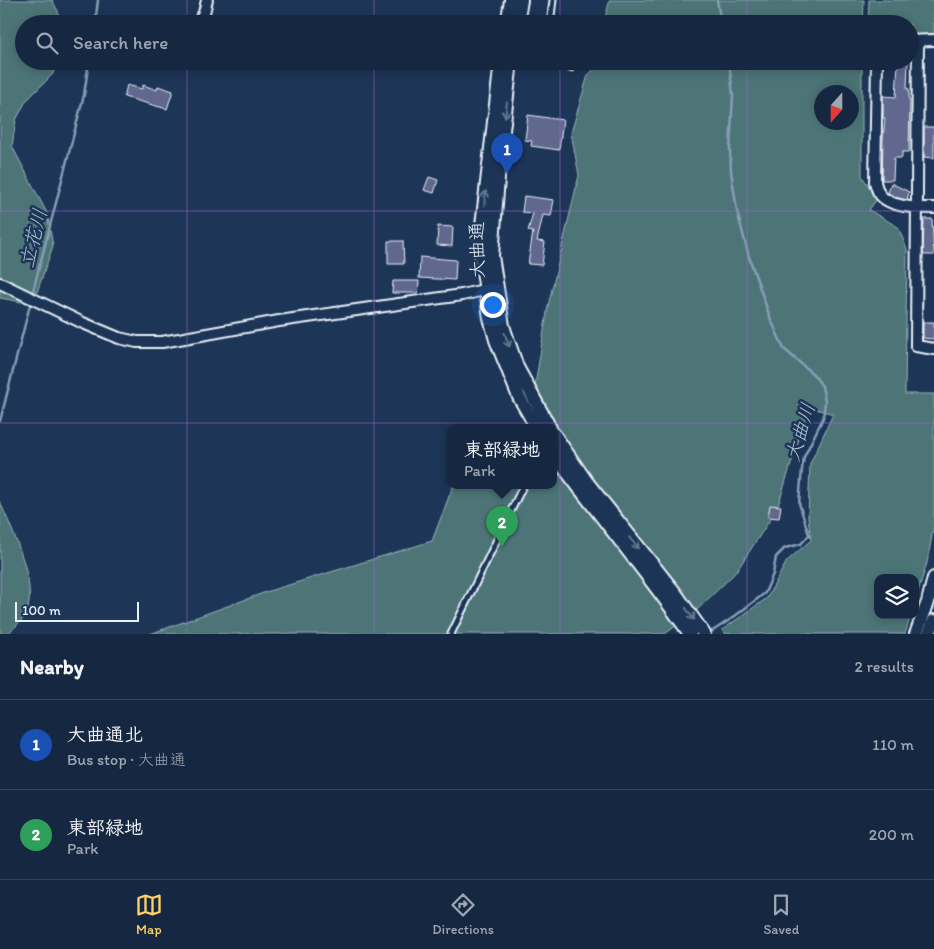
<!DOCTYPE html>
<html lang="en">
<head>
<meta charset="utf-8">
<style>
  body { margin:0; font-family:Itim,"Klee One",sans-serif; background:#23344c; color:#f1f3f6 }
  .controls { position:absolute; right:15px; bottom:15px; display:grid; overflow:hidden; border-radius:10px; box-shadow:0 2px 12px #0003 }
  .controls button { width:45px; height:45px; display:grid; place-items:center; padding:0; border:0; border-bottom:1px solid #35445a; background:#162841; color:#f1f3f6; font:25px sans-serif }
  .compass { position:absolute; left:814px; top:85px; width:45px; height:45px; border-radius:50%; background:#162841; box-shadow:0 2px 12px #0003; rotate:201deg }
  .scale { position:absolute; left:15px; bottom:12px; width:124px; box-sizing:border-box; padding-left:5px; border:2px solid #e8f1f8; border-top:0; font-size:14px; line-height:18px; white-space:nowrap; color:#e8f1f8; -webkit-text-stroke:4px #1d3557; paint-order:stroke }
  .you { position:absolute; left:492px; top:304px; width:18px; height:18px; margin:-12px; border:4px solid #fff; border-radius:50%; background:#1a73e8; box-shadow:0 0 0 8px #1a73e833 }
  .badge { display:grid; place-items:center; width:32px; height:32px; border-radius:50%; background:#ffd166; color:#fff; font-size:16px; font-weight:700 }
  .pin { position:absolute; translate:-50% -41px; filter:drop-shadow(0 1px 2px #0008) }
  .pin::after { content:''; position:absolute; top:26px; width:18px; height:15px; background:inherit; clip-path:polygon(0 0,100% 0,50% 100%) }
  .popup { position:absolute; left:447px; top:424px; width:110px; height:65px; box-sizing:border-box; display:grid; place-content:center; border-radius:10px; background:#162841; filter:drop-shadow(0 1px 4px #0005); font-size:16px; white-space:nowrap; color:#9ea6b1 }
  .popup b { font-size:19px; color:#f1f3f6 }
  .popup::after { content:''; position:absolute; left:50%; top:100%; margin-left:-10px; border:10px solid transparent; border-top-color:#162841 }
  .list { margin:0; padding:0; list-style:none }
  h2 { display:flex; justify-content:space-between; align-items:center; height:65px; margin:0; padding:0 20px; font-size:21px }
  h2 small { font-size:16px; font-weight:400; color:#9ea6b1 }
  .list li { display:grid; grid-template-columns:32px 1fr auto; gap:15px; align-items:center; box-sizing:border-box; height:90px; padding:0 20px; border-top:1px solid #35445a }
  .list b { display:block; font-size:19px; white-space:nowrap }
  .list p { margin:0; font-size:16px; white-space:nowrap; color:#9ea6b1 }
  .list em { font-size:16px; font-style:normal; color:#9ea6b1 }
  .icon { flex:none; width:28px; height:28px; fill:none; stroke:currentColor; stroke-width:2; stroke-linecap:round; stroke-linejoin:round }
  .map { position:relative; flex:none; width:934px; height:634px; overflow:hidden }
  .search { position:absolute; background:#162841; box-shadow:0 2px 12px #0003; left:15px; right:15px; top:15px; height:55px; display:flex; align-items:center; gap:12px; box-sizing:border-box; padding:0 18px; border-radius:28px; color:#9ea6b1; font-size:19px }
  .sheet { height:245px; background:#162841 }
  nav { display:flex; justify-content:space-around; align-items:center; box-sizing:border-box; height:70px; border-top:1px solid #35445a; background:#162841; font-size:14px; color:#9ea6b1 }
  nav a { display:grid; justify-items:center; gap:2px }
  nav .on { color:#ffd166 }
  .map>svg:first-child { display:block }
  .green { fill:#4d7478; stroke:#9ab2b8; fill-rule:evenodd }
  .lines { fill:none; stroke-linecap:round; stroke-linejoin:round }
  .stream { stroke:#869eb6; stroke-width:2.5 }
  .building { fill:#61678e; stroke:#e8f1f8 }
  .service-casing { stroke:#e8f1f8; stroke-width:9 }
  .minor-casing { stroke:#e8f1f8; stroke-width:14 }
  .tertiary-casing { stroke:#e8f1f8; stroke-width:16 }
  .service { stroke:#1d3557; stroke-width:5 }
  .minor { stroke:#1d3557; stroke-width:10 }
  .tertiary { stroke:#1d3557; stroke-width:12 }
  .oneway { stroke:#64778f }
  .grid { fill:none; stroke:#9c67d0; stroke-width:1; stroke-opacity:0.55 }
  .labels { text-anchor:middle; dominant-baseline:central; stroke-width:5; stroke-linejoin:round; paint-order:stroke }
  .street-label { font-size:19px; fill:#e8f1f8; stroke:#1d3557 }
  .water-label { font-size:20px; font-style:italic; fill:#afc1d2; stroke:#1d3557 }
</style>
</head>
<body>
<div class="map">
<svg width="934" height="634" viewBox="0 0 934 634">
  <rect width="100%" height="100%" fill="#1d3557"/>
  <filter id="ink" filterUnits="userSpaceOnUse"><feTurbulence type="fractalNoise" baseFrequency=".02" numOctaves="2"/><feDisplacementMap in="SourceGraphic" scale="10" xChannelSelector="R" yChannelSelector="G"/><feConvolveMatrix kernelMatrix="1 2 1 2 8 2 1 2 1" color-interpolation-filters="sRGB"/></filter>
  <g filter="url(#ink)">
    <path class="green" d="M0 0H52L58 11 60 24H24V61H57L53 74 26 101 16 120 12 146 47 213 53 246 35 298 27 303 0 298Z
      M610 0H864L863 24H603Z
      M869 0H934V34H910V24H868Z
      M602 61H862V176L877 199 869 210 898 227 907 249 905 394H934V525L927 563 915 601V578H878V615H911L905 634H726L722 630 767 598 787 561 811 540 808 517 810 464 833 414 809 407 777 509 736 572 697 610 665 634H150L269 591 432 541 453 486H553V428H528L548 306 579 175 571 133 588 75ZM822 92H852V122H822Z
      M0 502C12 530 39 585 26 614 23 621 13 628 8 634H0Z"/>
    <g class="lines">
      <path class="stream" d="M717 0 721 24
        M95 24 98 0
        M32 295 84 95 89 61
        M0 421 31 301
        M708 634 731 619 765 593 773 574 776 557 785 548 801 544 809 535 799 503 802 469 804 457 823 418 825 401 822 386 814 375 784 349 771 320 749 257 737 211 731 171 730 149 733 95 729 61"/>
    </g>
    <path class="building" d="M555 61H575L573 72 554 69Z
      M898 61H908L907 89H909V100H910L909 152H902V158H894L893 180H882L883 139 885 118H883V96L896 97Z
      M127 85 142 89 143 85 157 90 158 86 173 91 167 109 124 97Z
      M528 115 563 120 559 150 531 146 532 141 525 140Z
      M924 127H934V158L924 157Z
      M429 177 438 180 434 193 424 190Z
      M891 183 909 192 907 200 898 198 888 193Z
      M524 196 554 200 551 216 543 215 537 241 545 242 542 265 528 264 533 232 528 231 533 213 522 212Z
      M924 219H932L934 255H923Z
      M438 226 453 227 452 246 437 245Z
      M388 241H403L404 264H388Z
      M420 257 456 260 455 280 419 278Z
      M393 281H419L418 293H392Z
      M923 322H934V339L923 338Z
      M770 505 781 506 779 518 768 517Z"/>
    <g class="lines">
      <defs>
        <path id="service" d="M550 24 553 0
          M451 634 523 486"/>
        <path id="minor" d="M197 24 204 13 207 0
          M910 41 934 40
          M918 41 916 346 934 349
          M877 61 875 182C876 185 877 190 879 193 888 208 919 208 934 208
          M0 283 83 323 119 338 137 342H162L279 321 462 295 493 288"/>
        <path id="tertiary" d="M507 24 511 0
          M517 24 521 0
          M501 61 482 226 481 258 490 318 496 340 519 397 537 428
          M511 61 499 165 492 256 503 326 517 367 550 428
          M553 433 586 481 676 594 704 634
          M553 453C598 514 647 572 690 634
          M916 634 928 602 934 578
          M929 634 934 621"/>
      </defs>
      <use href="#service" class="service-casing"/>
      <use href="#minor" class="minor-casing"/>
      <use href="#tertiary" class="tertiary-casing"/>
      <use href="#service" class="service"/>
      <use href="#minor" class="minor"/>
      <use href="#tertiary" class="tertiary"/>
    </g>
    <defs><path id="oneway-shaft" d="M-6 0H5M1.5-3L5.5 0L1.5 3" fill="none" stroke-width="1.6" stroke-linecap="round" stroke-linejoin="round" transform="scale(1.25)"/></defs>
    <g class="oneway">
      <use href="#oneway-shaft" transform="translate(506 110) rotate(97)"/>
      <use href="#oneway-shaft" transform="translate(485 198) rotate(-84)"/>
      <use href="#oneway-shaft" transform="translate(507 340) rotate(71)"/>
      <use href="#oneway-shaft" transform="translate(634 543) rotate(49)"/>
      <use href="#oneway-shaft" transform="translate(690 614) rotate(55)"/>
    </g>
  </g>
  <path class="grid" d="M187 0V24M374 0V24M560 0V24M747 0V24M187 61V634M374 61V634M560 61V634M747 61V634M0 211H934M0 423H934"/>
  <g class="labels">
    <g class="street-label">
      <text transform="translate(477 250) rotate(-91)">大曲通</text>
    </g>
    <g class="water-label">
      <text transform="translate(33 238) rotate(-76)">立花川</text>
      <text transform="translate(800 432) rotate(-73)">大曲川</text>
    </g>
  </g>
</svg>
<div class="controls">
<button><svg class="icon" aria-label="layers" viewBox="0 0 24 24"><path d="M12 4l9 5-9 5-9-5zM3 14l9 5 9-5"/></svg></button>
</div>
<svg class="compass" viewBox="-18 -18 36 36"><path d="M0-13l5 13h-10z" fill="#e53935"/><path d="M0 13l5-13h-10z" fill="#9ea6b1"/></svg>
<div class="scale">100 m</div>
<div class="you"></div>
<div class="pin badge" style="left:507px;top:174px;background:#1a4fb4">1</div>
<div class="pin badge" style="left:502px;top:547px;background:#2e9e5b">2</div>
<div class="popup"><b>東部緑地</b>Park</div>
<div class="search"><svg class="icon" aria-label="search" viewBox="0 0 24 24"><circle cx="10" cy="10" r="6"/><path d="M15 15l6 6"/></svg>Search here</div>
</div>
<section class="sheet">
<h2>Nearby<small>2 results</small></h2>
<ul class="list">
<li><span class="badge" style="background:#1a4fb4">1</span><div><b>大曲通北</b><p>Bus stop · 大曲通</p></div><em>110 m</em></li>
<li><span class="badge" style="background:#2e9e5b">2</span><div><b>東部緑地</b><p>Park</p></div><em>200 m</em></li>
</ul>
</section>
<nav>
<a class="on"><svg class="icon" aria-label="map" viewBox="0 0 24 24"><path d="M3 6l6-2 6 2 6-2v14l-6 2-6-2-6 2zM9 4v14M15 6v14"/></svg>Map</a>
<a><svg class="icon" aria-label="directions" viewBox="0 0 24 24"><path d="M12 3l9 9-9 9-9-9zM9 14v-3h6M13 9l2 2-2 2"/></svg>Directions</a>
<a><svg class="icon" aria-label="saved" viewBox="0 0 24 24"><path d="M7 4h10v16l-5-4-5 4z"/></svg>Saved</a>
</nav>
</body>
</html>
